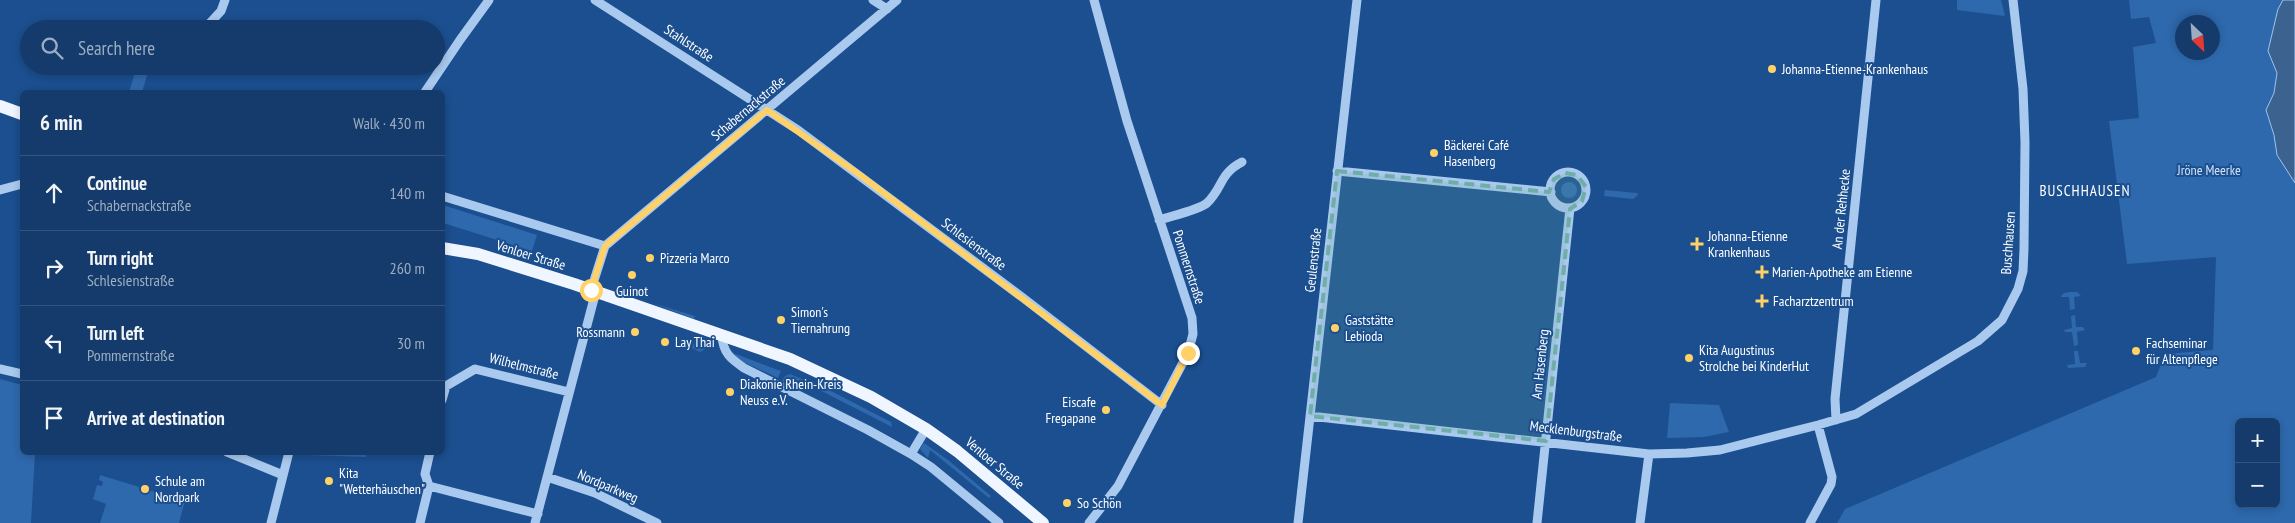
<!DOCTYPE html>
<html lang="en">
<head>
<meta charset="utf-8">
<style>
  body { margin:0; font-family:"PT Sans Narrow",sans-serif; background:#214673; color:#f1f3f6 }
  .controls { position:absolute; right:15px; bottom:15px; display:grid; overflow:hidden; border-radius:8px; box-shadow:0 2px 8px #0003 }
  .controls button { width:45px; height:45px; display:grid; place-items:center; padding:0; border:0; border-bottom:1px solid #33557e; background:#143b6b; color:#f1f3f6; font:25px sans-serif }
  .compass { position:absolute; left:2175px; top:15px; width:45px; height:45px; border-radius:50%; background:#143b6b; box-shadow:0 2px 8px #0003; rotate:155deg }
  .stop { position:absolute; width:15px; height:15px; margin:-11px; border:4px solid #ffd166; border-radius:50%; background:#fff }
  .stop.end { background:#ffd166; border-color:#fff; box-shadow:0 1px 5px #0008 }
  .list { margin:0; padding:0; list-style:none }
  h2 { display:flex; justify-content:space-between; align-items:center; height:65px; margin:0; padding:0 20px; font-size:21px }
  h2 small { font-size:16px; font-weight:400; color:#9dadc1 }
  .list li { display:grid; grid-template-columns:32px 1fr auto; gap:15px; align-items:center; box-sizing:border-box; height:75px; padding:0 20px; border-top:1px solid #33557e }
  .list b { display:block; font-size:19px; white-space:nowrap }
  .list p { margin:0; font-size:16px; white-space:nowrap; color:#9dadc1 }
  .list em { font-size:16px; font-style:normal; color:#9dadc1 }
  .icon { flex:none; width:28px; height:28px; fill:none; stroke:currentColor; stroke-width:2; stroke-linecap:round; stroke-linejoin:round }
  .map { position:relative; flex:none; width:2295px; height:523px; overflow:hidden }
  .search { position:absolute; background:#143b6b; box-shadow:0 2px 8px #0003; left:20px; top:20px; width:425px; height:55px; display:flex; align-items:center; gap:12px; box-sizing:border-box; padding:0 18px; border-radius:28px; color:#9dadc1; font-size:19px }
  .panel { position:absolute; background:#143b6b; box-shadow:0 2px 8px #0003; left:20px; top:90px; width:425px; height:365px; border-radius:8px }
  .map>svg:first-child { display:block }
  .green { fill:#2e69ad; fill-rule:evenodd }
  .water { fill:#3c6290; stroke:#9cc4f0 }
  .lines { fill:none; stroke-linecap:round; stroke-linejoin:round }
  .minor { stroke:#a9c9ee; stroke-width:9 }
  .major { stroke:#f0f6ff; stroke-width:12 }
  .route { stroke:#ffd166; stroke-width:6 }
  .marked { fill:#6fada8; fill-opacity:0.2; stroke:#6fada8; stroke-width:4; stroke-dasharray:10 6; stroke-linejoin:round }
  .poi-dot { fill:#ffd166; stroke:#1b4f8f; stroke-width:2 }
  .labels { text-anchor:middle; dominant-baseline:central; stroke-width:4; stroke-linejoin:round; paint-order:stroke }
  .street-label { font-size:14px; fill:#fff; stroke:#1b4f8f }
  .poi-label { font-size:14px; fill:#fff; stroke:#1b4f8f; text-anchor:start }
  .park-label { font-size:14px; fill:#cfe3fa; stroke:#1b4f8f }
  .neighbourhood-label { font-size:15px; letter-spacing:1px; fill:#fff; stroke:#1b4f8f }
</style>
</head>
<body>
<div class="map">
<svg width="2295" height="523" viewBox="0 0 2295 523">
  <rect width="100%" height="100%" fill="#1b4f8f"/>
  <path class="green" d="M1957 0H2001L2005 16 1957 10Z
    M2129 0H2295V523H1837L1845 509 2156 377 2165 354 2213 350 2216 257 2127 264 2109 121 2139 118 2133 47 2156 43 2149 17 2131 19ZM2182 22H2212V52H2182ZM2239 422H2276V504H2239Z
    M137 66H154L157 72 149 69 142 92H129Z
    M1561 190a8 8 0 1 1 16 0a8 8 0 1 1-16 0Z
    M1605 190 1637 193 1638 195 1633 199 1604 196Z
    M443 205 537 235 532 251 443 223Z
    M2077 292 2081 296 2074 297 2075 309 2070 310 2069 297H2061C2063 291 2071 292 2077 292Z
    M652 303 695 316 694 319Z
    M2075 315 2076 327H2083L2085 330 2077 332 2078 345 2074 346 2072 332H2065L2064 330 2072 328 2071 316Z
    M694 343 709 345V347L700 352 692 348Z
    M2074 351H2078L2080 363H2087L2085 367 2068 368 2067 365 2075 364Z
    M733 353 781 371 778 378 739 360Z
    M790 374 833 392 891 422 892 427 800 380 788 384 782 381 785 376Z
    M0 379 22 385V452L35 453 31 523H0Z
    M1670 403 1719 405 1729 432 1704 437 1667 438Z
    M924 443 948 460 991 496 989 498 930 450 928 458 920 449Z
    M306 453 367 452V453L366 457 305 455Z
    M100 475 185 501 179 523H100L106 504 93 499 97 485 102 486 103 482 99 480Z"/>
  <path class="water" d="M2283 0H2295V183L2277 155 2274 135 2266 110 2274 93 2277 73 2268 51 2278 9Z"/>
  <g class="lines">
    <path class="minor" d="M595 0 798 130 1022 297 1162 405
      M873 0 887 9
      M209 24 221 11 225 0
      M425 92 460 40 489 0
      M1337 171 1551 192
      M1550 190a18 18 0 1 1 36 0a18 18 0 1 1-36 0Z
      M0 190 22 184
      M442 196 605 246
      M1159 220C1171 216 1199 210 1207 203 1223 188 1219 174 1242 162
      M591 290 605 246 897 0
      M722 336C723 353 731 359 744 368L868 430 911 454
      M0 369 22 374
      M442 400 446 386 475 369 569 392
      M1310 416 1649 454 1687 453 1720 450 1818 425 1856 414 1978 341 2002 320 2018 289 2023 271 2024 249 2025 142 2023 89 2013 0
      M1836 420 1835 399 1876 0
      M926 429 911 454 931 467 999 523
      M227 452 283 475
      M547 477 595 493 657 523
      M429 486 538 514
      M271 523 289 452
      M420 523 429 486 425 474 430 452
      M535 523 596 291
      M1089 523 1118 486 1188 353 1193 334 1192 318 1127 121 1094 0
      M1298 523 1357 0
      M1537 523 1570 208
      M1640 523 1649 454
      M1810 523 1831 484 1832 477 1818 425"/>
    <path class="major" d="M0 106 22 114
      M442 248 478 254 574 284 790 359 871 397 926 429 957 451 1043 523"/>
  </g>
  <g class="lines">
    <path class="route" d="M591 290 605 246 767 110 860 175 1162 405 1188 353"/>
  </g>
  <path class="marked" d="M1337 171 1549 192 1554 179 1565 173 1577 175 1586 187 1582 201 1570 209 1546 441 1310 416Z"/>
  <g class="poi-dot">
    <circle cx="1772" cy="69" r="5"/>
    <circle cx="1434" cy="153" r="5"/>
    <path d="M1694.5 236.5h5v5h5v5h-5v5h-5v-5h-5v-5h5z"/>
    <circle cx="650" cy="258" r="5"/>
    <path d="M1759.5 264.5h5v5h5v5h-5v5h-5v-5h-5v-5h5z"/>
    <circle cx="632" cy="275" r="5"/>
    <path d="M1759.5 293.5h5v5h5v5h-5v5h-5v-5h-5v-5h5z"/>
    <circle cx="781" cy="320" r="5"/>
    <circle cx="1335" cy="328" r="5"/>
    <circle cx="635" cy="332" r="5"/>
    <circle cx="665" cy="342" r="5"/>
    <circle cx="2136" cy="351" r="5"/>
    <circle cx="1689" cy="358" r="5"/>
    <circle cx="730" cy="392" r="5"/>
    <circle cx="1106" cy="410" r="5"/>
    <circle cx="329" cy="481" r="5"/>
    <circle cx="145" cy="489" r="5"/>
    <circle cx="1067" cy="503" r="5"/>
  </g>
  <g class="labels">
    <g class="street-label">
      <text transform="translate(689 43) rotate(33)">Stahlstraße</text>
      <text transform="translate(748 108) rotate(-40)">Schabernackstraße</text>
      <text transform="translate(1841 209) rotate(-84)">An der Rehhecke</text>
      <text transform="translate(2008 243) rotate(-86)">Buschhausen</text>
      <text transform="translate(974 244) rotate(37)">Schlesienstraße</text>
      <text transform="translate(531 255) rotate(17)">Venloer Straße</text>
      <text transform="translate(1313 260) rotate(-84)">Geulenstraße</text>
      <text transform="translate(1189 267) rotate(72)">Pommernstraße</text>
      <text transform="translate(1540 364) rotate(-84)">Am Hasenberg</text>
      <text transform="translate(524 366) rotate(14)">Wilhelmstraße</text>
      <text transform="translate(1576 431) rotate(7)">Mecklenburgstraße</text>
      <text transform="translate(995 463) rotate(40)">Venloer Straße</text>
      <text transform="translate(608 486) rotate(23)">Nordparkweg</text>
    </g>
    <g class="poi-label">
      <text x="1782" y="69">Johanna-Etienne-Krankenhaus</text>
      <text x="1444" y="145">Bäckerei Café<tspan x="1444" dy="16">Hasenberg</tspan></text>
      <text x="1708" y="236">Johanna-Etienne<tspan x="1708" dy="16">Krankenhaus</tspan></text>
      <text x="660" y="258">Pizzeria Marco</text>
      <text x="1772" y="272">Marien-Apotheke am Etienne</text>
      <text x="632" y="291" text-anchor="middle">Guinot</text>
      <text x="1773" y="301">Facharztzentrum</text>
      <text x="791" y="312">Simon's<tspan x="791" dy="16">Tiernahrung</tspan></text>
      <text x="1345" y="320">Gaststätte<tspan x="1345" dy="16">Lebioda</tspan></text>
      <text x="625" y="332" text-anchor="end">Rossmann</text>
      <text x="675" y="342">Lay Thai</text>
      <text x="2146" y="343">Fachseminar<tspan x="2146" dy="16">für Altenpflege</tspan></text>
      <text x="1699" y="350">Kita Augustinus<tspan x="1699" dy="16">Strolche bei KinderHut</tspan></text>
      <text x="740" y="384">Diakonie Rhein-Kreis<tspan x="740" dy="16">Neuss e.V.</tspan></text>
      <text x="1096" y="402" text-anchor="end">Eiscafe<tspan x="1096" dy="16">Fregapane</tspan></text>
      <text x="339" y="473">Kita<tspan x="339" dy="16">"Wetterhäuschen"</tspan></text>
      <text x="155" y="481">Schule am<tspan x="155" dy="16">Nordpark</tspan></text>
      <text x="1077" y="503">So Schön</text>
    </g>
    <g class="park-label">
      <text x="2209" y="170">Jröne Meerke</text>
    </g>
    <g class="neighbourhood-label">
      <text x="2085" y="190">BUSCHHAUSEN</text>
    </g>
  </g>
</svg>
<div class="controls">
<button>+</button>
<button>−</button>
</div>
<svg class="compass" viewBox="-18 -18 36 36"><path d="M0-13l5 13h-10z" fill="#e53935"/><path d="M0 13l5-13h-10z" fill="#9dadc1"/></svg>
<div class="stop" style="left:591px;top:290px"></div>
<div class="stop end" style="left:1188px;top:353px"></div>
<div class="search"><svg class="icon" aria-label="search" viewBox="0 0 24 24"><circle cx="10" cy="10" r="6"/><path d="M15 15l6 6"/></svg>Search here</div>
<section class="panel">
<h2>6 min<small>Walk · 430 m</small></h2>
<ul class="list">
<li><svg class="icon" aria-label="ahead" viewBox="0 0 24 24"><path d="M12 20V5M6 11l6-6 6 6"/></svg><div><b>Continue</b><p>Schabernackstraße</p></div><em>140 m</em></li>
<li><svg class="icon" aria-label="right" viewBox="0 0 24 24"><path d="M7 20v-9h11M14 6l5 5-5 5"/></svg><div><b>Turn right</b><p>Schlesienstraße</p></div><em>260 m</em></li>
<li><svg class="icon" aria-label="left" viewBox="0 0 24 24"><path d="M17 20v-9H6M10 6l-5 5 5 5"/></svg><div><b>Turn left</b><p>Pommernstraße</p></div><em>30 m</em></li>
<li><svg class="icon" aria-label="arrive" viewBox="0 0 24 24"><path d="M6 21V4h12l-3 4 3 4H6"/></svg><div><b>Arrive at destination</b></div></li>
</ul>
</section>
</div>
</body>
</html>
